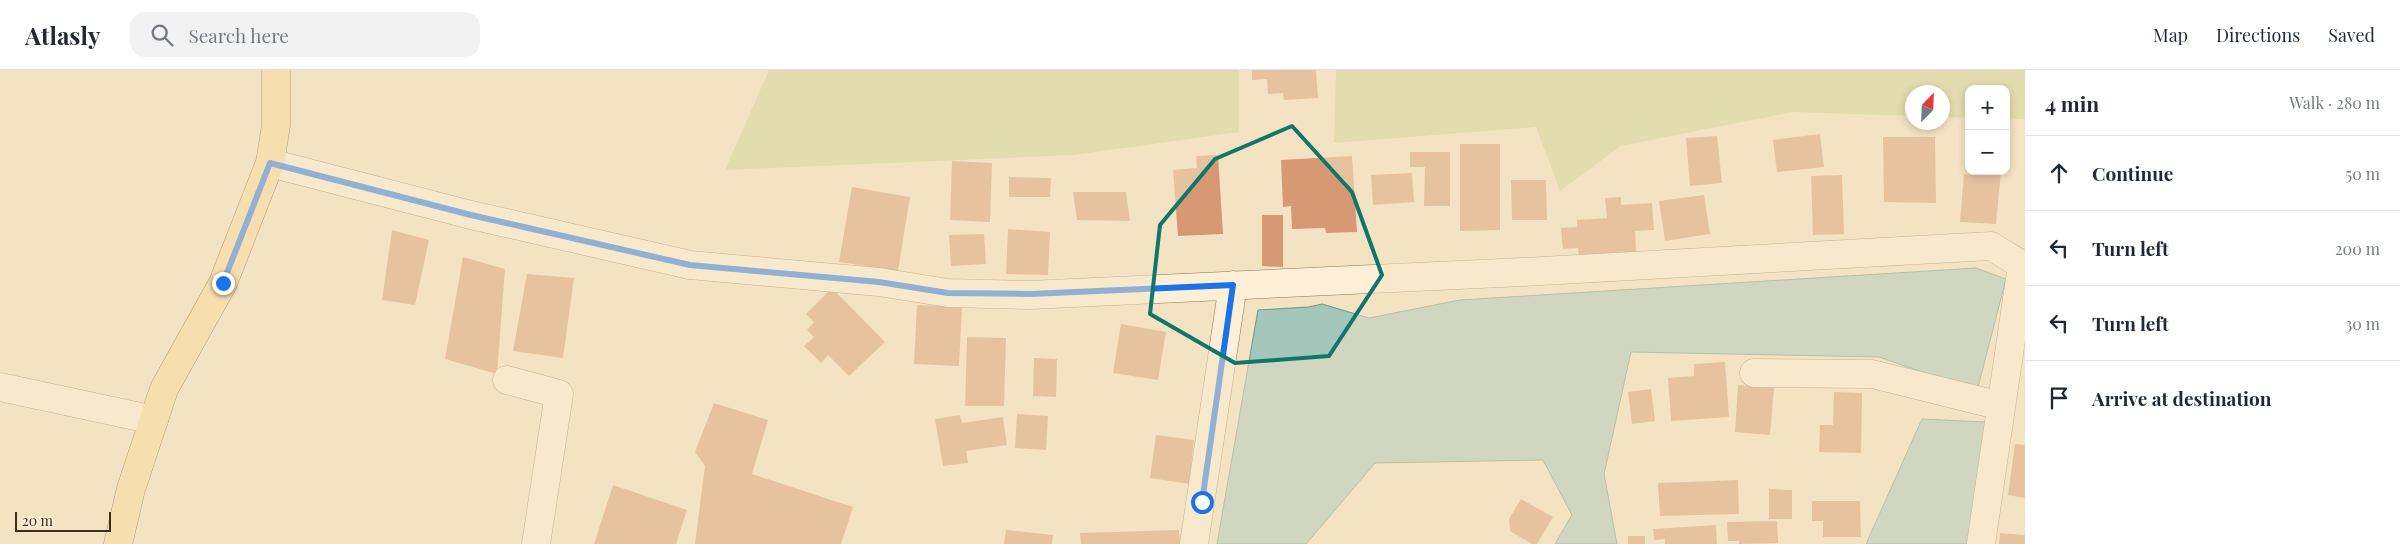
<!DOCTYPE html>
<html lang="en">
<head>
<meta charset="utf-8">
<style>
  body { margin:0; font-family:"Playfair Display",serif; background:#f2f2f3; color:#1f2937 }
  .controls { position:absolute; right:15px; top:15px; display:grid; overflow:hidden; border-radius:10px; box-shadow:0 2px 8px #0003 }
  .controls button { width:45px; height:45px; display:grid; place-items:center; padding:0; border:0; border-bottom:1px solid #e0e1e3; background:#fff; color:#1f2937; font:25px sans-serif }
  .compass { position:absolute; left:1905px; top:15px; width:45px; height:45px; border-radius:50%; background:#fff; box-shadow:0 2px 8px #0003; rotate:23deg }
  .scale { position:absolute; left:15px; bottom:12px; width:96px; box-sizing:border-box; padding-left:5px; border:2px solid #3e2c1c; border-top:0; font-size:14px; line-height:18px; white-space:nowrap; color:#3e2c1c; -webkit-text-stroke:4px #faedd3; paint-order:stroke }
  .stop { position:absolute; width:15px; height:15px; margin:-11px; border:4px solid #1a73e8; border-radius:50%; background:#fff }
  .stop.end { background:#1a73e8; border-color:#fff; box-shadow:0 1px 5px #0008 }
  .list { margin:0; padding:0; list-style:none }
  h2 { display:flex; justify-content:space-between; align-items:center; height:65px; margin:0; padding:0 20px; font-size:21px }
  h2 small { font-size:16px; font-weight:400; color:#747a83 }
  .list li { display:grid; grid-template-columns:32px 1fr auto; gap:15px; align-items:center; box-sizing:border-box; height:75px; padding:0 20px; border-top:1px solid #e0e1e3 }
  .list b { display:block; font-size:19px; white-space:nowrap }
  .list em { font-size:16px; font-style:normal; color:#747a83 }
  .icon { flex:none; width:28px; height:28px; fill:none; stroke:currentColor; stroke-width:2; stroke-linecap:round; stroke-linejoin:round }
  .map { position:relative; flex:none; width:2025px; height:474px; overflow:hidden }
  header { display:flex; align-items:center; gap:30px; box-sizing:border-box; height:70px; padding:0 25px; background:#fff; border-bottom:1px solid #e0e1e3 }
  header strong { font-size:24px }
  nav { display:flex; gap:28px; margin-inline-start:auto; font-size:18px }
  .search { width:350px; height:45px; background:#f2f2f3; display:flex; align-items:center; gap:12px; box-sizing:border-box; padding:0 18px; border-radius:15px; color:#747a83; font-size:19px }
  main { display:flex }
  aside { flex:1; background:#fff }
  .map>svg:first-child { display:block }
  .green { fill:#ced394 }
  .water { fill:#a5c6bb; stroke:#6a9689 }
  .building { fill:#d79973 }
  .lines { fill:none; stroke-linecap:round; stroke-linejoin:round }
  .minor-casing { stroke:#907356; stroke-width:29 }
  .primary-casing { stroke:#5e412b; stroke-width:29 }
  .minor { stroke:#fdf0d7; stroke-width:28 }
  .primary { stroke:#fbd895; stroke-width:28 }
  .route { stroke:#1a73e8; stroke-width:6 }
  .marked { fill:none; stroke:#0f766e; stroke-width:4; stroke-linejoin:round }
</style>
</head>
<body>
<header>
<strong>Atlasly</strong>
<div class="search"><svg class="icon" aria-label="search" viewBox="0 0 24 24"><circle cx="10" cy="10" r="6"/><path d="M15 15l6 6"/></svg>Search here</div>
<nav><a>Map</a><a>Directions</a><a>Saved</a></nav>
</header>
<main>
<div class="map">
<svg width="2025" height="474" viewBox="0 0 2025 474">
  <rect width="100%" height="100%" fill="#f4e3c2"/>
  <path class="green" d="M769 0H1239V62L1074 85 725 100Z
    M1336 0H2025V49H2006V19H1969V48L1943 47 1942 22H1912V46L1793 42 1621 76 1560 121 1536 57 1334 73Z"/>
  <path class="water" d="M1976 198 2006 209 1977 321 1879 287 1631 282 1604 404 1617 474H1555L1572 445 1543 390 1375 393 1306 474H1217L1258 240 1309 237 1322 234 1369 248 1460 230Z
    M1922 349 1986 352 1969 474H1866Z"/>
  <path class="building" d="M1252 0H1316L1318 28 1284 30 1283 23 1268 24 1267 9 1252 10Z
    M1820 64 1824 97 1777 102 1773 70Z
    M1717 66 1722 113 1690 116 1686 68Z
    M1883 67H1935L1936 133 1884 132Z
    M1460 74H1500V160L1460 161Z
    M1410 82H1450V136H1424L1425 97H1410Z
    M1218 85 1223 164 1178 166 1173 100 1197 98 1196 86Z
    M1352 86 1357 162 1326 163 1325 158 1292 159 1291 136 1283 137 1281 90Z
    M952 91 992 93 990 152 950 150Z
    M1975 101H2001L1996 154 1960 152 1964 104 1974 105Z
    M1412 103 1414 132 1373 135 1371 105Z
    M1842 105 1844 164 1813 165 1811 106Z
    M1009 107 1051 108 1050 127H1009Z
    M1511 110H1546L1547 150H1512Z
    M852 117 910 127 898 201 839 192Z
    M1073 122H1126L1130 151 1077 150Z
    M1704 125 1710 164 1665 171 1659 131Z
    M1621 127V135L1652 133 1654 160 1635 161 1636 183 1579 187 1578 178 1563 179 1561 158 1577 157V150L1607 148 1605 128Z
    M1262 145H1283V197L1262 196Z
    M1008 159 1050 162 1048 205 1006 204Z
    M392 160 429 170 415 235 382 230Z
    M984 164 986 194 951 196 949 165Z
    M463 187 505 199 497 304 445 289Z
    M527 204 574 208 563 288 513 281Z
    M832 218 885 272 849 306 828 285 821 293 804 276 814 267 807 260 814 252 806 244Z
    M917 235 962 237 959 296 914 294Z
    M1121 254 1166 262 1158 310 1113 303Z
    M967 267 1006 268 1004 336H965Z
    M1034 288 1057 289 1056 327 1033 326Z
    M1725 292 1729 347 1671 351 1668 308 1694 306V294Z
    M1738 315 1774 318 1770 365 1735 362Z
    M1651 319 1655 351 1632 354 1628 322Z
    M1834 322 1862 323 1861 383 1819 382 1820 355H1833Z
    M714 333 768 350 752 404 853 437 841 474H695L705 396 695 382Z
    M1017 344 1048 346 1046 380 1015 378Z
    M960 345 962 353 1003 347 1007 375 966 381 968 393 943 396 935 349Z
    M1156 365 1194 370 1189 414 1150 408Z
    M2015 374 2025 375V428L2008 425Z
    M1738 410 1739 444 1660 446 1658 413Z
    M613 415 687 440 676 474H594Z
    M1769 419 1792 420V449H1769Z
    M1521 429 1553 447 1537 474H1532L1510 461 1509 449Z
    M1812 431H1860L1861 467H1823V451H1812Z
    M1777 451 1778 473 1739 474V471H1728L1727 452Z
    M1716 455 1717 474H1665V469L1654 470 1653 459Z
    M1006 460 1053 465 1052 474H1004Z
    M1179 460 1180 474H1081L1080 463Z
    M2000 463 2025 465V474H1999Z
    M1628 466H1645V474H1628Z"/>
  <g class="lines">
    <defs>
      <path id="minor" d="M270 93 471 145 690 195 879 212 948 223 1030 225 1523 202 1991 176 2022 195 1981 474
        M1754 303 1872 304 2001 336
        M507 310 559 324 536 474
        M0 317 154 350
        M1194 474 1233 215"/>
      <path id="primary" d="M118 474 131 419 164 319 223 213 270 93 276 55V0"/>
    </defs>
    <use href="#minor" class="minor-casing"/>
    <use href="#primary" class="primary-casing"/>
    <use href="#minor" class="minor"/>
    <use href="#primary" class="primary"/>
  </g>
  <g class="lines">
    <path class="route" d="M223 213 270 93 471 145 690 195 879 212 948 223 1030 224 1233 215 1202 432"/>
  </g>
  <path d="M0 0H2025V474H0ZM1292 56 1352 122 1382 205 1329 286 1235 293 1150 244 1160 155 1215 89Z" fill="#f4e3c2" fill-opacity=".55" fill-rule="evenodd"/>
  <path class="marked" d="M1292 56 1352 122 1382 205 1329 286 1235 293 1150 244 1160 155 1215 89Z"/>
</svg>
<div class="controls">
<button>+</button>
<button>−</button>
</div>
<svg class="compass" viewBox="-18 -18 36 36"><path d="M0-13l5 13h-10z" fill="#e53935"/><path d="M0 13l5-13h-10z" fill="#747a83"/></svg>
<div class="scale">20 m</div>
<div class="stop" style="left:1202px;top:432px"></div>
<div class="stop end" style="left:223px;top:213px"></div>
</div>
<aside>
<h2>4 min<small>Walk · 280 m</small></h2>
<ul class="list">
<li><svg class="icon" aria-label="ahead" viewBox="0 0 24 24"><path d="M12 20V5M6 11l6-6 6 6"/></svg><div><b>Continue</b></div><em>50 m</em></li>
<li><svg class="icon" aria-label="left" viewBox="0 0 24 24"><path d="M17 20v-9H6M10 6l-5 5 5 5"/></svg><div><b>Turn left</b></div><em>200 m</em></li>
<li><svg class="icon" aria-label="left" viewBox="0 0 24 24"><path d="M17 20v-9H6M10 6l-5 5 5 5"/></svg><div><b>Turn left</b></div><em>30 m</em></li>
<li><svg class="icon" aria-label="arrive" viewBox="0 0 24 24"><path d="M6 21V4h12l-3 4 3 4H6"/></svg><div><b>Arrive at destination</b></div></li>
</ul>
</aside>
</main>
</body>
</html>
